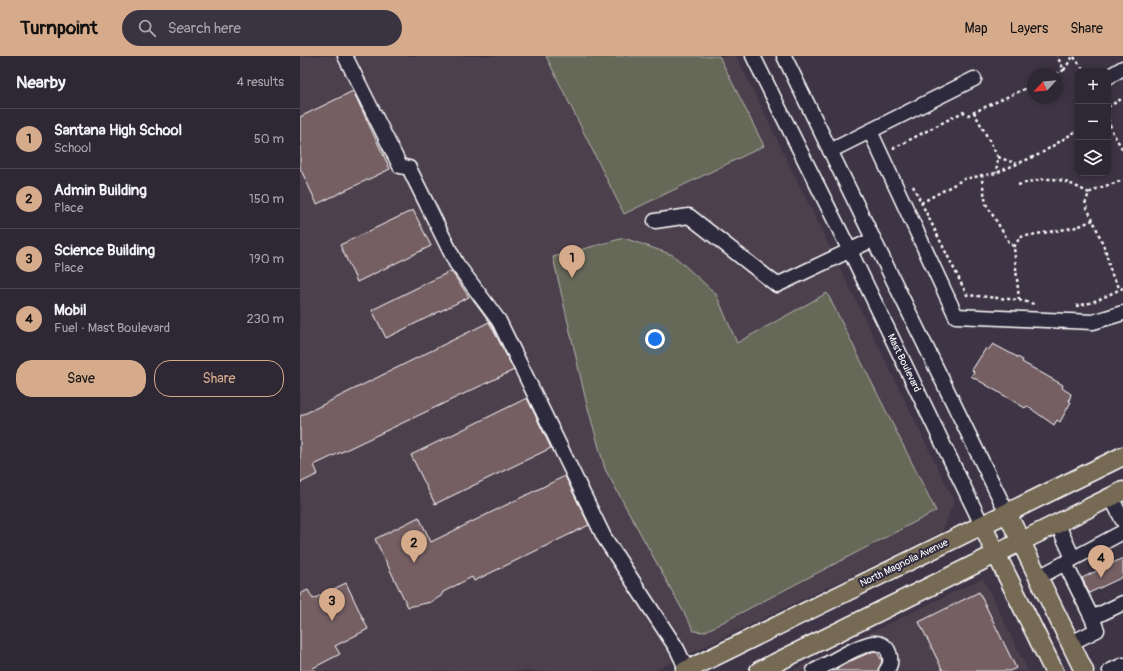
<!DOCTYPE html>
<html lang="en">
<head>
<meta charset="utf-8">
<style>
  body { margin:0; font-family:Pangolin,sans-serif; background:#3a3340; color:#f1f3f6 }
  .controls { position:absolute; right:12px; top:12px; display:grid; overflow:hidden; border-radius:8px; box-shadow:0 2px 10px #0003 }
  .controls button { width:36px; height:36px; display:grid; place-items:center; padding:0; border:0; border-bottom:1px solid #49444f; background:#2e2734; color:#f1f3f6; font:20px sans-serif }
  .compass { position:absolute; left:727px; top:12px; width:36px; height:36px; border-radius:50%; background:#2e2734; box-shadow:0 2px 10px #0003; rotate:244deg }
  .you { position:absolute; left:355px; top:283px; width:14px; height:14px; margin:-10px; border:3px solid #fff; border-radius:50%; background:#1a73e8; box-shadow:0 0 0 6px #1a73e833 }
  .badge { display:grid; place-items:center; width:26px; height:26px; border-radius:50%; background:#d6ab8b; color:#111; font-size:13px; font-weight:700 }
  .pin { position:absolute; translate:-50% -33px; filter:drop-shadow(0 1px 2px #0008) }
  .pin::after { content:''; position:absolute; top:21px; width:14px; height:12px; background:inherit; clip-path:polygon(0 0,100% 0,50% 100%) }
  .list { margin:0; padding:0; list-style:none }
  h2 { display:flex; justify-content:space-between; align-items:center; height:52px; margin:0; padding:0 16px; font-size:17px }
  h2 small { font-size:13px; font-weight:400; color:#a7a5ac }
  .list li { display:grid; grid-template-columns:26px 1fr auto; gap:12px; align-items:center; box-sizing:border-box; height:60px; padding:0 16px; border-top:1px solid #49444f }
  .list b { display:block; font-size:15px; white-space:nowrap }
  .list p { margin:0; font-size:13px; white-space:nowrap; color:#a7a5ac }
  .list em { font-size:13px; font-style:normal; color:#a7a5ac }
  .actions { display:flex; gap:8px; padding:12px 16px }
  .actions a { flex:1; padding:9px 0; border:1px solid #d6ab8b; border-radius:16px; text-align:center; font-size:14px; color:#d6ab8b }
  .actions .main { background:#d6ab8b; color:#111 }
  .icon { flex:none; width:22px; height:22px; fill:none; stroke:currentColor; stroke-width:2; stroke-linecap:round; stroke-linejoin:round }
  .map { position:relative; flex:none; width:823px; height:615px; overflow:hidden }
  header { display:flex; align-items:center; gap:24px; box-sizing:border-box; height:56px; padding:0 20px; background:#d6ab8b; color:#111 }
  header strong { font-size:19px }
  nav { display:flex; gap:22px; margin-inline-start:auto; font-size:14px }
  .search { width:280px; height:36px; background:#3a3340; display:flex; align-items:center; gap:10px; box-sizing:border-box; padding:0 14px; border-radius:22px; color:#a7a5ac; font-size:15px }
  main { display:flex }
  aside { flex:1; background:#2e2734 }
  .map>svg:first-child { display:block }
  .built { fill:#4e414e }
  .green { fill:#666758; stroke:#b2b3ac }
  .building { fill:#755e64; stroke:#fff }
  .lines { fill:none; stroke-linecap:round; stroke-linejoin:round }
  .minor-casing { stroke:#fff; stroke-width:17 }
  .major-casing { stroke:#fff; stroke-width:21 }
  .path { stroke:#fff; stroke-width:2.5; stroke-dasharray:3 3; stroke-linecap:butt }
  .minor { stroke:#2f2a3d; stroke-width:14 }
  .major { stroke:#766a55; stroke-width:18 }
  .labels { text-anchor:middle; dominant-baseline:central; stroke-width:4; stroke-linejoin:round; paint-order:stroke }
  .street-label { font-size:10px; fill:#fff; stroke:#2f2a3d }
</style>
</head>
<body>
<header>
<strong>Turnpoint</strong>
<div class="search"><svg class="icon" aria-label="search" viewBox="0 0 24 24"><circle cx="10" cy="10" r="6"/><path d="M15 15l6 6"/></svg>Search here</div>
<nav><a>Map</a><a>Layers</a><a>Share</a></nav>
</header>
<main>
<aside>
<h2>Nearby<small>4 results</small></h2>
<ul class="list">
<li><span class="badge">1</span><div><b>Santana High School</b><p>School</p></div><em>50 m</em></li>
<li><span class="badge">2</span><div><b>Admin Building</b><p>Place</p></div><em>150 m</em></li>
<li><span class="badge">3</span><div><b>Science Building</b><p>Place</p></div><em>190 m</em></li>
<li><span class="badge">4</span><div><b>Mobil</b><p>Fuel · Mast Boulevard</p></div><em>230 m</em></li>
</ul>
<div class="actions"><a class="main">Save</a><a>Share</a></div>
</aside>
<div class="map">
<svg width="823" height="615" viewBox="0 0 823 615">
  <rect width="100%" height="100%" fill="#3d3445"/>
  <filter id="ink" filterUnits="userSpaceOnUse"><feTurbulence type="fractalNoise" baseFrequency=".025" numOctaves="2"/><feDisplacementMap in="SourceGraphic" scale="8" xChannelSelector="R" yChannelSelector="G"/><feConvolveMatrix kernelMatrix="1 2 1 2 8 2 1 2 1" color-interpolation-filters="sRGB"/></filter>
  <g filter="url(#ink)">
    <path class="built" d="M0 0H436L654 445 642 476 354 615H0Z
      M683 522 728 615H491Z"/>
    <path class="green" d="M246 0H419L464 90 324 158Z
      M324 182 373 199 416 238 437 287 527 237 636 455 404 576 394 575 305 413 286 345 253 201Z"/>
    <path class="building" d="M53 35 90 113 17 148 0 112V61Z
      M113 154 131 190 57 226 40 189Z
      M151 215 169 241 86 282 72 254Z
      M189 266 214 314 14 409 18 418 0 427V360Z
      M693 288 723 304 722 306 763 329 762 332 771 338 769 345 771 346 760 366 757 364 754 369 727 350 725 352 671 320 674 316 672 314 686 292 688 294Z
      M227 342 251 392 135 448 111 399Z
      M265 420 289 469 174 525 172 521 143 536 141 540 131 546 108 551 75 483 119 461 131 486Z
      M823 502V521L789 537 782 522Z
      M46 527 68 573 35 590 40 598 13 612 15 615H0V538L8 534 13 543Z
      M679 536 716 612 710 615H643L619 566Z
      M574 595 577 596 582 605 578 615H532L555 603Z"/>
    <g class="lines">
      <defs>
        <path id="minor" d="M45 0 100 110 109 112 156 207 199 265 304 481 377 593 387 614
          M453 0 550 195 682 469
          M484 0 707 457
          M808 21 823 12
          M674 23 570 75 656 260 793 266 823 257
          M530 95 570 75
          M355 165 389 160 477 229 574 183
          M811 441 823 465
          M757 467 773 502
          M765 507 823 476
          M739 521 765 507 792 562
          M771 587 797 574 792 562 823 547
          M514 615C528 608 558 589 573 587 582 586 589 592 590 601 591 607 590 611 586 615
          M810 615 823 609"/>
        <path id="major" d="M707 457 784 615
          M682 469 754 615
          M385 615 823 400
          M459 615 823 435"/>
      </defs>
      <use href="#minor" class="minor-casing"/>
      <use href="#major" class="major-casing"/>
      <path class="path" d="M764 14 773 0 785 15
        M756 18 764 14 757 0
        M808 51 823 42
        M674 56 698 101 696 117
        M808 63 813 77 823 94
        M594 93V92L663 56 668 59 733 29
        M698 101 717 108
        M681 118 686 148 709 186 714 191 719 244
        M718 129C752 119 759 121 789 137
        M613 130 667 239 719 244 734 248
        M621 147 664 123 696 117 740 98 778 74
        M793 164 785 148 789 137C800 130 812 129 823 124
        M714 191 720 181 777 171 793 164 806 196 811 217 820 233
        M776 250C793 248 807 239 823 232"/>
      <use href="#minor" class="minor"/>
      <use href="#major" class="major"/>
    </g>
  </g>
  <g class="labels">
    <g class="street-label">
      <text transform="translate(604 307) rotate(64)">Mast Boulevard</text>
      <text transform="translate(604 507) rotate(-26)">North Magnolia Avenue</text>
    </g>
  </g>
</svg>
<div class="controls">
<button>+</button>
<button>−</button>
<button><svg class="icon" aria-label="layers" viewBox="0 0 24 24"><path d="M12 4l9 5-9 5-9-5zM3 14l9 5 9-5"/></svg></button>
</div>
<svg class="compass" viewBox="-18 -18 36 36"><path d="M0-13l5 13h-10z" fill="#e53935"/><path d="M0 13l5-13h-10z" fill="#a7a5ac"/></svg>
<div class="you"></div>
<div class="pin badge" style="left:272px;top:222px">1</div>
<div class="pin badge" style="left:114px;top:507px">2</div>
<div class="pin badge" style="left:32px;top:565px">3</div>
<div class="pin badge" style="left:801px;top:522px">4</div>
</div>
</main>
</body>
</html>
